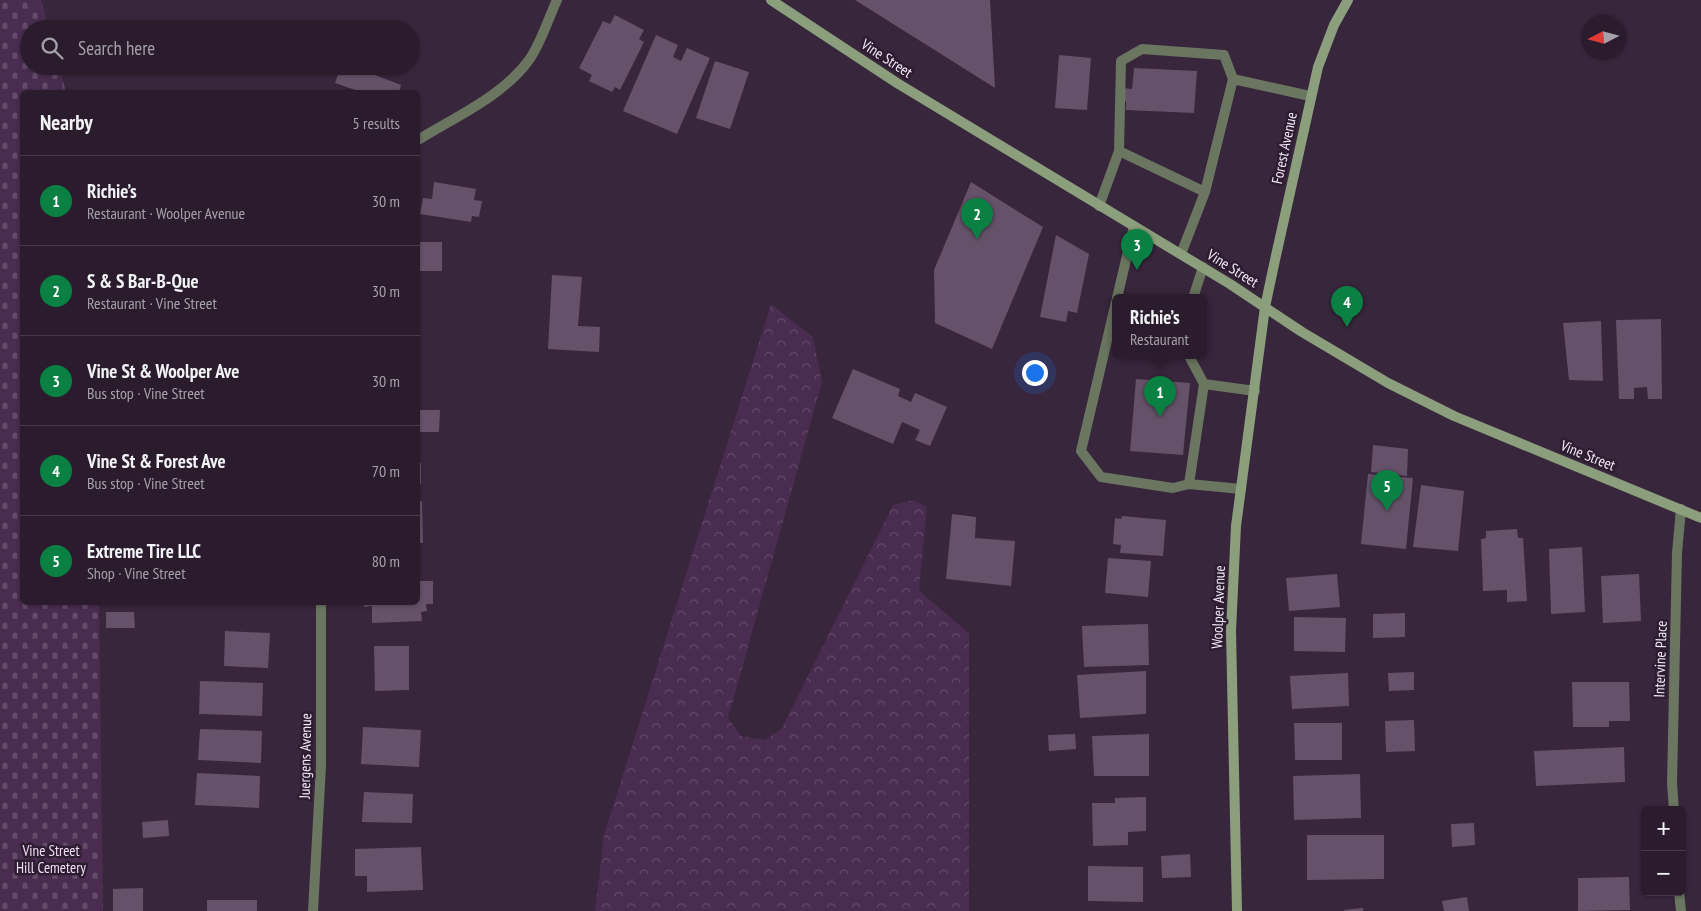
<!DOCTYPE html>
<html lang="en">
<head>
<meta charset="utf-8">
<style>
  body { margin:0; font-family:"PT Sans Narrow",sans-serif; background:#322535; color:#f1f3f6 }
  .controls { position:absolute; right:15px; bottom:15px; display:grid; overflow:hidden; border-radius:8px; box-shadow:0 1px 4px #0004 }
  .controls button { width:45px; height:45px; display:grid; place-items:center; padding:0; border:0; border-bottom:1px solid #463a49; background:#2a1c2d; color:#f1f3f6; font:25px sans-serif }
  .compass { position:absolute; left:1581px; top:15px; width:45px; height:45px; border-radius:50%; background:#2a1c2d; box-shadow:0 1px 4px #0004; rotate:264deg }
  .you { position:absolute; left:1034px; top:372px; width:18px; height:18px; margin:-12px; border:4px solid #fff; border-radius:50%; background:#1a73e8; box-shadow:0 0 0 8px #1a73e833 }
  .badge { display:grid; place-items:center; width:32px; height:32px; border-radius:50%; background:#0b8043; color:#fff; font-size:16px; font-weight:700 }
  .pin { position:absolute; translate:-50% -41px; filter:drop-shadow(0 1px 2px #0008) }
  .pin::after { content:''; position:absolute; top:26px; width:18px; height:15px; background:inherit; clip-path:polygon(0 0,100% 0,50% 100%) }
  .popup { position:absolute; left:1112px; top:294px; width:95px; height:65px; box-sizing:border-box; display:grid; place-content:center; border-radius:8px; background:#2a1c2d; filter:drop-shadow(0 1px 4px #0005); font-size:16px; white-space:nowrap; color:#a5a1aa }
  .popup b { font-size:19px; color:#f1f3f6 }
  .popup::after { content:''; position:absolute; left:50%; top:100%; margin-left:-10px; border:10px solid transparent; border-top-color:#2a1c2d }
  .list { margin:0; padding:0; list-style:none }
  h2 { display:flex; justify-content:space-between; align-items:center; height:65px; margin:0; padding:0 20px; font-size:21px }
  h2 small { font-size:16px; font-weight:400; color:#a5a1aa }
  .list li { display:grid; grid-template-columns:32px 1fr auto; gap:15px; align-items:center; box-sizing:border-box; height:90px; padding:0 20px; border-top:1px solid #463a49 }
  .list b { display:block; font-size:19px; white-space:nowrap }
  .list p { margin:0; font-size:16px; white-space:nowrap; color:#a5a1aa }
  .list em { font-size:16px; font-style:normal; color:#a5a1aa }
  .icon { flex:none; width:28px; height:28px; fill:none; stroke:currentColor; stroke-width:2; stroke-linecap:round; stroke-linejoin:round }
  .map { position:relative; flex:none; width:1701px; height:911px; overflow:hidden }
  .search { position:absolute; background:#2a1c2d; box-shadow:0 1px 4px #0004; left:20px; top:20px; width:400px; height:55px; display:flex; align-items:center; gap:12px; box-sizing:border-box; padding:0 18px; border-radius:28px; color:#a5a1aa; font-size:19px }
  .panel { position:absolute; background:#2a1c2d; box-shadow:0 1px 4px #0004; left:20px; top:90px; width:400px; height:515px; border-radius:8px }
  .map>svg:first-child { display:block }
  .forest { fill:url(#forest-crowns) }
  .cemetery { fill:url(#cemetery-stones) }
  .building { fill:#65526a }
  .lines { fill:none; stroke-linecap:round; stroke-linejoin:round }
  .lane { stroke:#6a7660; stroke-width:10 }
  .street { stroke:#6a7660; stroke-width:10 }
  .secondary { stroke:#8b9f7c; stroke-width:10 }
  .labels { text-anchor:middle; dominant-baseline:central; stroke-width:5; stroke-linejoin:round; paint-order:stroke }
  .street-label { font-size:15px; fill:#f4e9f7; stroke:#2d1d31 }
  .park-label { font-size:15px; fill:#f2dbf7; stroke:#2d1d31 }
</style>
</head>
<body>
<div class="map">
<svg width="1701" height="911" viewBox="0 0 1701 911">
  <defs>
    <pattern id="forest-crowns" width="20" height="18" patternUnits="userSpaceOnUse" patternTransform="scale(1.25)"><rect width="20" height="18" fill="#492c4f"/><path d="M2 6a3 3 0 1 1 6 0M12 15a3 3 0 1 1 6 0" fill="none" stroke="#644b69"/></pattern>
    <pattern id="cemetery-stones" width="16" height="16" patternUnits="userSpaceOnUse" patternTransform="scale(1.25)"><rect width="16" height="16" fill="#492c4f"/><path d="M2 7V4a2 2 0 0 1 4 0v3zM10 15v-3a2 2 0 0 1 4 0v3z" fill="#644b69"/></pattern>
  </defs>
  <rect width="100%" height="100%" fill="#38263c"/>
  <path class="forest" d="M771 304 813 337 822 382 728 718 741 736 765 740 782 728 893 505 913 500 927 507 919 591 969 633V911H595L604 835Z"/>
  <path class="cemetery" d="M0 0H41L49 29H29V66H59L66 92H22V602L99 603 103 911H0Z"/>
  <path class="building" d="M855 0H990L995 88Z
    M615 15 644 30 639 39 644 42 620 90 615 87 612 92 589 81 592 75 579 68 603 21 610 24Z
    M656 35 678 45 673 57 681 61 687 48 710 58 677 134 623 111Z
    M1059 55 1091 58 1087 110 1055 108Z
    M715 61 749 72 730 129 696 118Z
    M341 66H369L367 72 401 85 399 92H361L335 83Z
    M1134 68 1197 71 1194 113 1126 110V101H1122L1123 88 1132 89Z
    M434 182 476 189 474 200 482 201 479 217 472 216 471 222 420 214 423 198 432 199Z
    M971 182 1043 227 992 349 935 323 934 270Z
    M1056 235 1089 254 1077 313 1068 311 1066 322 1040 317Z
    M418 242H442V271H418Z
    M552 275 582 277 578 326 600 327 599 352 548 349Z
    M1661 319 1662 399H1648L1647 387 1634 388V399H1619L1616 320Z
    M1601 321 1603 381 1569 380 1563 323Z
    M853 369 900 389 898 396 911 402 915 393 947 407 930 446 915 440 920 430 902 422 893 444 832 418Z
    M1136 379 1190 383 1183 455 1130 451Z
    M418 410H440L439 432H418Z
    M1373 445 1408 449 1407 476 1371 472Z
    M418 463H421V484H418Z
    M1368 474 1413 478 1406 549 1361 544Z
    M1421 485 1464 491 1458 551 1413 547Z
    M422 501 423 543H418V502Z
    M952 514 976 517 975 538 1015 541 1011 586 946 579Z
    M1122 516 1166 520 1163 556 1120 553 1121 545 1113 544 1115 518 1121 519Z
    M1517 529 1518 538H1523L1527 601 1507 602V590L1483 591 1481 539 1486 538V531Z
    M1582 547 1585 612 1551 614 1549 549Z
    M1108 558 1151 561 1148 597 1105 593Z
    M1337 574 1340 607 1289 611 1286 578Z
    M1639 574 1641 621 1603 623 1601 576Z
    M418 581H433V604H426L427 611 421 612 422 621 372 623V606L364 607V602H418Z
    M106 612H134L135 628H106Z
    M1405 613V637L1373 638V614Z
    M1294 617 1346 618 1345 652 1294 651Z
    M1148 624 1149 665 1084 667 1082 626Z
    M225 631 270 633 268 668 224 666Z
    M374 646H409V690L375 691Z
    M1146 671V714L1080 718 1077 675Z
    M1414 672V690L1389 691 1388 673Z
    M1348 673 1349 706 1292 709 1290 676Z
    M200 681 263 683 262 716 199 714Z
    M1572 682H1629L1630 721H1609V727H1573Z
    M1414 720 1415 751 1386 752 1385 721Z
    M1294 723H1342V760H1295Z
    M363 727 421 730 419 767 361 764Z
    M200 729 262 731 261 763 198 760Z
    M1075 734 1076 749 1049 751 1048 735Z
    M1149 734V776H1094L1092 736Z
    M1624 747 1625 782 1536 786 1534 751Z
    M197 773 260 776 259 808 195 805Z
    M1360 774 1361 818 1294 820 1293 776Z
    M364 792 413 794 412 823 362 822Z
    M1146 797V831L1128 832V845L1093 846 1092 803H1115V798Z
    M168 820 169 836 143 838 142 822Z
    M1474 823 1475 845 1452 847 1451 824Z
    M1307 835H1384V879L1307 880Z
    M421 847 423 890 367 892V876H355V849Z
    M1190 854 1191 877 1162 878 1161 856Z
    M1088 866 1143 867V902L1088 901Z
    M1629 877 1630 910 1578 911V878Z
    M143 888V911H113V889Z
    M1467 897 1469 911H1444L1442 901Z
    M207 900H257V911H207Z
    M1363 908V911H1344V910Z"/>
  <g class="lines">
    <path class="lane" d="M1205 192 1119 151 1121 61 1142 49 1224 55 1233 79
      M1099 206 1119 151
      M1181 254 1205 192 1233 79 1310 96
      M1117 298 1134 226
      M1193 298 1203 267
      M1116 302 1081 451 1101 477 1173 488 1189 484 1241 489
      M1189 356 1204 384 1189 484
      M1204 384 1255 391"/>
    <path class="street" d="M418 140C455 117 503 96 529 60 541 43 548 19 557 0
      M1674 810 1672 783 1677 553 1681 509
      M1679 892 1681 911
      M313 911 321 766V602"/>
    <path class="secondary" d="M771 0 897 83 1230 284 1302 332 1388 383 1454 416 1701 518
      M1237 911 1231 631 1236 526 1265 307 1275 260 1318 67 1334 25 1348 0"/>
  </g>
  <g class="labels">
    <g class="street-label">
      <text transform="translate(887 58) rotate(33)">Vine Street</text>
      <text transform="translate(1284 148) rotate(-78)">Forest Avenue</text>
      <text transform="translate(1233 268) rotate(32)">Vine Street</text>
      <text transform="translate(1588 455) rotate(22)">Vine Street</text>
      <text transform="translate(1218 607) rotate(-88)">Woolper Avenue</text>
      <text transform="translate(1660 659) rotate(-88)">Intervine Place</text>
      <text transform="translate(305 756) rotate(-89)">Juergens Avenue</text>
    </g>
    <g class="park-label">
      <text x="51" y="850">Vine Street<tspan x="51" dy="17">Hill Cemetery</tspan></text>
    </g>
  </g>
</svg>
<div class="controls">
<button>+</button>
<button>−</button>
</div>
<svg class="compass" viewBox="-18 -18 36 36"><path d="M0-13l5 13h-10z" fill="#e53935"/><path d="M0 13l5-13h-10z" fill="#a5a1aa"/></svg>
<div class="you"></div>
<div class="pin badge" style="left:1160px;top:417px">1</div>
<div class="popup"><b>Richie’s</b>Restaurant</div>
<div class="pin badge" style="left:977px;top:239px">2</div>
<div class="pin badge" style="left:1137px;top:270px">3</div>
<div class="pin badge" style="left:1347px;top:327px">4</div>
<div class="pin badge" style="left:1387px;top:511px">5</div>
<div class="search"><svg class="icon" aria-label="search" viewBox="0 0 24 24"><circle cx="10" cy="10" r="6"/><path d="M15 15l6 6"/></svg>Search here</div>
<section class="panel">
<h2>Nearby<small>5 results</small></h2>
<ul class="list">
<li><span class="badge">1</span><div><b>Richie’s</b><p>Restaurant · Woolper Avenue</p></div><em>30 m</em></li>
<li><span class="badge">2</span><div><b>S &amp; S Bar-B-Que</b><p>Restaurant · Vine Street</p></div><em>30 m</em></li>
<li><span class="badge">3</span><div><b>Vine St &amp; Woolper Ave</b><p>Bus stop · Vine Street</p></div><em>30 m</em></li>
<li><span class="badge">4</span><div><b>Vine St &amp; Forest Ave</b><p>Bus stop · Vine Street</p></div><em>70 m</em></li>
<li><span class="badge">5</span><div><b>Extreme Tire LLC</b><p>Shop · Vine Street</p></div><em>80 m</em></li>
</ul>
</section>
</div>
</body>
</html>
